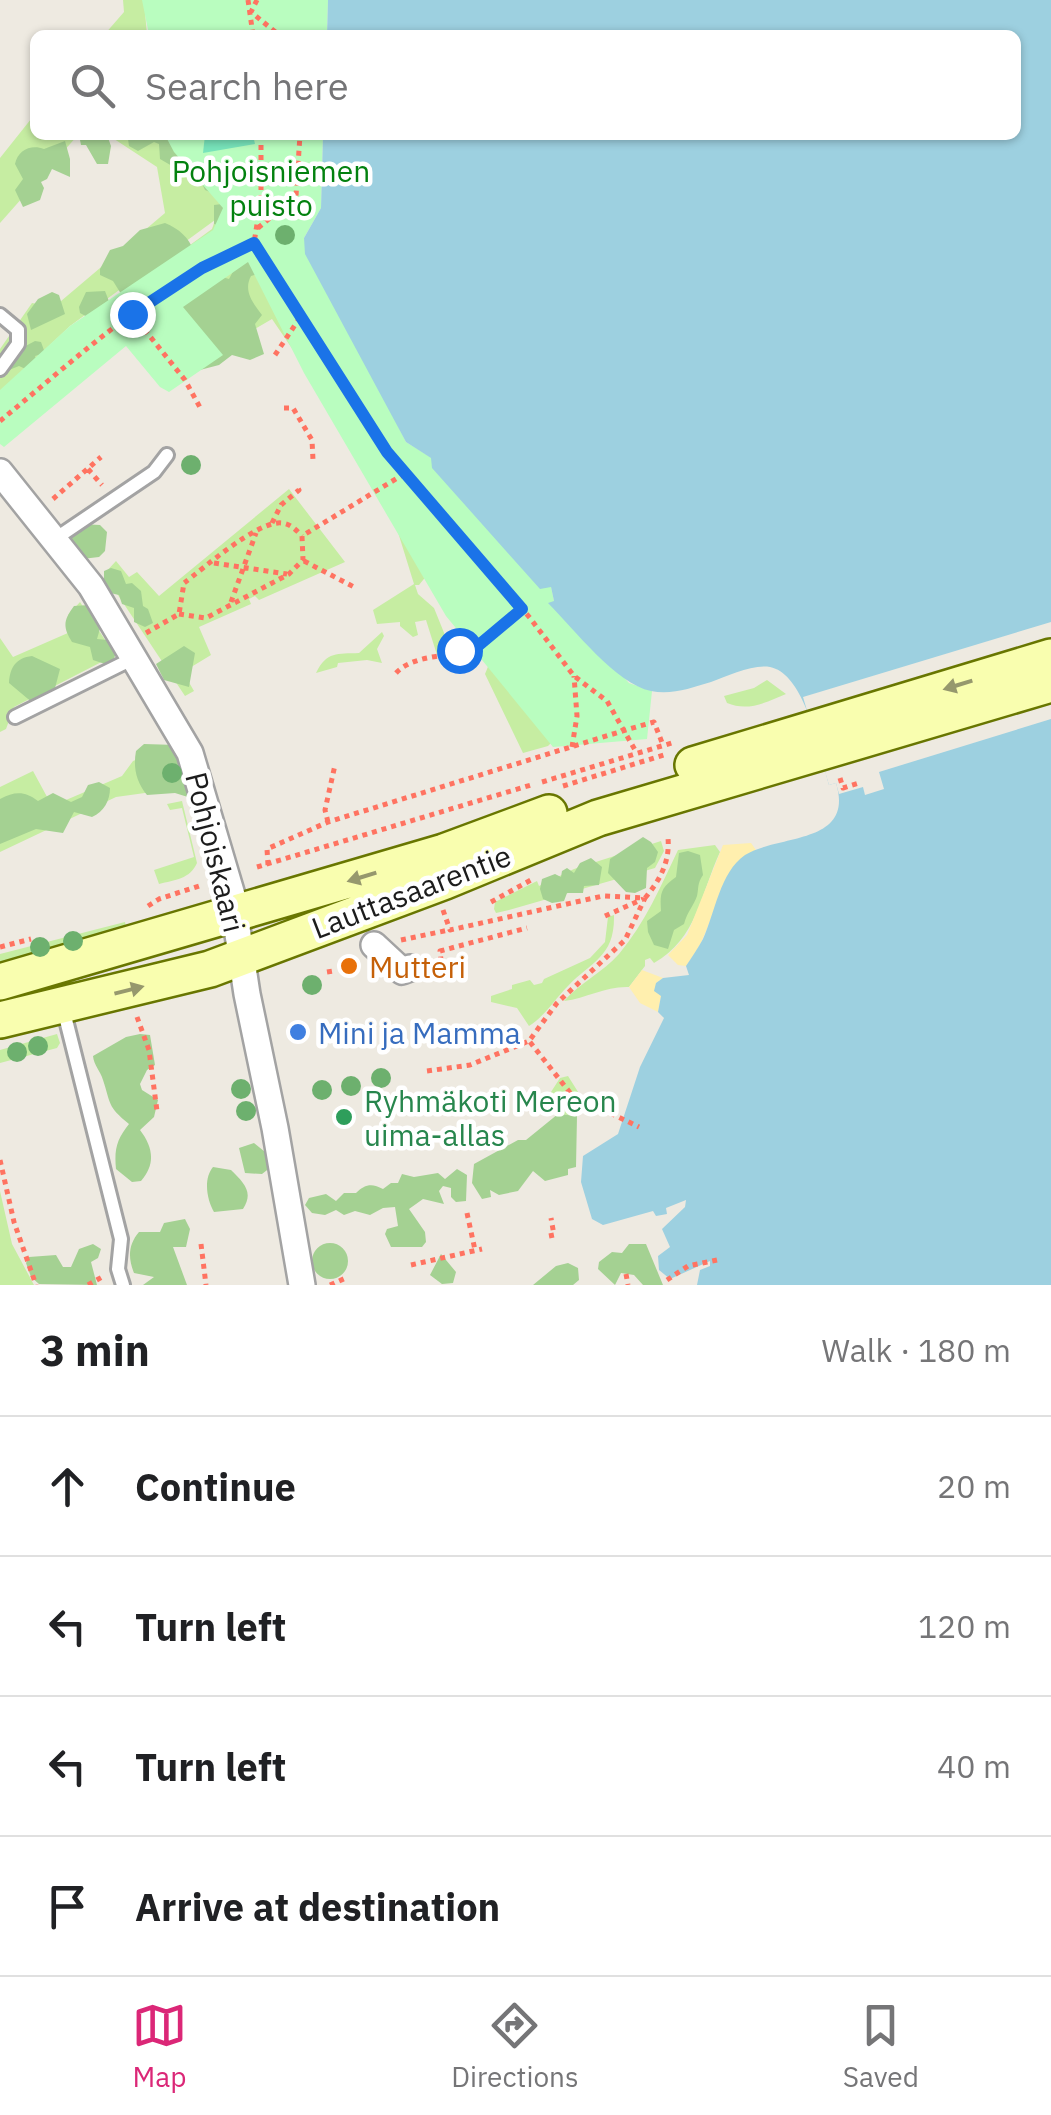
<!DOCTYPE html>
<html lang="en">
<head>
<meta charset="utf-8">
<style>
  body { margin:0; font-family:"IBM Plex Sans",sans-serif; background:#f2f2f2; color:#202124 }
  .stop { position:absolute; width:30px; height:30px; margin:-22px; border:8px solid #1a73e8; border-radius:50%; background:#fff }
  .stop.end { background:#1a73e8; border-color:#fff; box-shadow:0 2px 10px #0008 }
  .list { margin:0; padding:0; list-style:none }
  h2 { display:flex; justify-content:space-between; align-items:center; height:130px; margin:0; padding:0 40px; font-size:42px }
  h2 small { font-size:32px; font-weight:400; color:#757577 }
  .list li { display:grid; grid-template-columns:65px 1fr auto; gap:30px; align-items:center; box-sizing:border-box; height:140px; padding:0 40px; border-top:2px solid #e0e0e0 }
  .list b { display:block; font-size:38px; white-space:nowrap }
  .list em { font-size:32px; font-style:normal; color:#757577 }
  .icon { flex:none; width:55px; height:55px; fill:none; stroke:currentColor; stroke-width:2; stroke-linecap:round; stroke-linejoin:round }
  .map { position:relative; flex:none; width:1051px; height:1285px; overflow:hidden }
  .search { position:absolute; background:#fff; box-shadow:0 2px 8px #0004; left:30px; right:30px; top:30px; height:110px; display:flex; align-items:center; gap:25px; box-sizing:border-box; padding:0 35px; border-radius:15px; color:#757577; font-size:38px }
  .sheet { height:690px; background:#fff }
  nav { display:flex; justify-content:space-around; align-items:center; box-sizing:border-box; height:140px; border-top:2px solid #e0e0e0; background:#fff; font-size:28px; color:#757577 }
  nav a { display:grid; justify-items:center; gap:5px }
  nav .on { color:#db2777 }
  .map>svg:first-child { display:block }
  .grass { fill:#c6eda2 }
  .forest { fill:#a4d192 }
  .sand { fill:#ffefae }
  .park { fill:#b9fdbf }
  .pitch { fill:#78e4bb }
  .water { fill:#9dd0e0 }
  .pier { fill:#eeeae1 }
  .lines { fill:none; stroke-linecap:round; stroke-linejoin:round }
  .lane-casing { stroke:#a3a3a3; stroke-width:18 }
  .street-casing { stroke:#a3a3a3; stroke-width:30 }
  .secondary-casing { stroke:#687600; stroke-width:40 }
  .path { stroke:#ff7361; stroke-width:5; stroke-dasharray:5 5; stroke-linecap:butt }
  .lane { stroke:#fff; stroke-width:12 }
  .street { stroke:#fff; stroke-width:25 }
  .secondary { stroke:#f9feaf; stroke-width:35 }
  .tree { fill:#6db06e }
  .oneway { fill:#96986d }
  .route { stroke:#1a73e8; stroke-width:12 }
  .food-dot { fill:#e8710a; stroke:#fff; stroke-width:4 }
  .shop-dot { fill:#3f7fe0; stroke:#fff; stroke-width:4 }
  .leisure-dot { fill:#2e9e5b; stroke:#fff; stroke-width:4 }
  .labels { text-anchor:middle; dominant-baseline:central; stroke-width:9; stroke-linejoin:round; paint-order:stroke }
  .park-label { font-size:30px; fill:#03810f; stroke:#fff }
  .street-label { font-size:30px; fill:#1c1c1c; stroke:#fff }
  .food-label { font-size:30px; fill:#c56008; stroke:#fff; text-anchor:start }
  .shop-label { font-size:30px; fill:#366cbe; stroke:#fff; text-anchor:start }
  .leisure-label { font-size:30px; fill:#27864d; stroke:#fff; text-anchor:start }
</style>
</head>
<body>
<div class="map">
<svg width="1051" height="1285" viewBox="0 0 1051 1285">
  <rect width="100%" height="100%" fill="#eeeae1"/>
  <path class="grass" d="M123 0H144L147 35H104L124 12Z
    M35 114V135H78L0 223V158Z
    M108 135H160L252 219 71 332 212 229 215 220 70 326 0 392V349L32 303 54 307 165 213 157 167Z
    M250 254 440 559 419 585H415L418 594 434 608 451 650 437 655 426 620 415 622 418 635 413 637 400 626V622L377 624 373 610 414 584 397 529 306 369 272 319 243 336 187 311Z
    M289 489 345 562 259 600 255 596 249 599 251 604 199 627 211 655 183 672 194 691 185 696 104 574 116 561 129 577 137 572 159 596Z
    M80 602 115 655 14 707 6 729 0 732V638L13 657 77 629 68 615Z
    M382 632 384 636 377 649 382 663 367 660 338 663 337 667 316 673C327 651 337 654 359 653Z
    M499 640 565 729 548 746 523 753 485 674Z
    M767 680 786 694C767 702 748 712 727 703L724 696 754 688Z
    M164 748 181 788 116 797 0 852V787L33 771 52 806 122 776 133 761Z
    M182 801 197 863C190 879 175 880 159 884L154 870 194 857 182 808 170 810 167 804Z
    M661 841 664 851 655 868 509 910 496 913 494 909 495 902 537 881 539 886 574 869Z
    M715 845 720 852C701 893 697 939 654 963L650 958 645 960V966L629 987C606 986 587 998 564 1001 580 983 603 972 619 954 645 923 661 886 678 850Z
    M614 915C615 957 592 961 568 986 554 1000 546 1015 529 1026L517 1008 491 1002V996L512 989V985L530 980 534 985 542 983 544 979 590 958 605 942 608 917Z
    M125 922 127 933 0 963V954Z
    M57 1034 60 1043 57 1048 0 1063V1050Z
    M568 1076 580 1095 582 1110 577 1116 558 1114 550 1101 551 1092 560 1078Z
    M0 1191 12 1244 34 1285H0Z"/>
  <path class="forest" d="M79 135H107L111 146 108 164H97L86 145H81Z
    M124 135H233L224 227 214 224V205L222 204 215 194 205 190 199 177H188L185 165 177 162 172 166 160 159 159 144 154 142 138 151 129 146 128 139Z
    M65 141 70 159V177L52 169 47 179 41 182 44 188 40 200 23 207 15 190 23 179 15 164C18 150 31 144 44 149Z
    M165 223C179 229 189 237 194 252L160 273H150L151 284 123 297 113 281 100 275V269L110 250 123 246 140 230Z
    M256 261 258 274 251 276C243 291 253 303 262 315L255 324 264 354 250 360 232 355 219 365 196 371 124 322 219 276 229 279 238 262Z
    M105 291 110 304 91 319 80 313 79 307 86 292Z
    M52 292 59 295 65 314 31 330 27 314 38 299Z
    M35 341 41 342 45 353 35 356 39 367 32 372 19 366 9 370 4 366 18 350Z
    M80 524 100 525 107 532 105 551 99 557 82 559 71 544 70 530Z
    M111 568 121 571 126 584 132 583 141 591 143 606 148 609 153 623 145 627 134 622V608L122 604 119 595 110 593 104 584V571Z
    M89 605 101 625 97 639 108 640 117 649 114 659 105 664 93 660 90 647 72 642C62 626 64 620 74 606Z
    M184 646 195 653 189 687 164 680 156 664Z
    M32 656 60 669 54 692 34 704 9 683C10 667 16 658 32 656Z
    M144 744 176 745 191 798 175 793 147 795C136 782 133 767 136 751Z
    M99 782 110 788C110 800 104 812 92 817L74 812 63 833 36 829 0 844V799C15 791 25 791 38 801L53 793 71 802 82 797 88 785Z
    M643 837 651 842 658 852 655 862 647 868 646 888 635 893 626 892 608 873 610 859Z
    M688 851 700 855 703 875C697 884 699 887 697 896 694 905 687 912 684 924L674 930 668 949 654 945 648 932 647 921 661 911C660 894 660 888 676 877L679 853Z
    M591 858 602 867 599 885 584 886 583 893H567L564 901 552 903 543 899 540 889 542 879 555 874 561 877 562 871 567 868 574 873 580 863Z
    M140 1034 150 1035 155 1065 147 1070 140 1084 142 1090 158 1100 154 1117 140 1130C153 1147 156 1164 141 1181L132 1182 116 1169C114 1149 117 1139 129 1124 107 1106 111 1104 103 1080 100 1070 94 1066 93 1056L126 1037Z
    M558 1114 577 1116 576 1167 568 1169V1175L545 1181 533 1171 518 1191 499 1195 490 1190 491 1197 482 1199 472 1183 474 1164 518 1140H526Z
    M254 1143 270 1156 271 1167 262 1174 245 1173 239 1148Z
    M213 1167 231 1170C244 1183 254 1192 243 1209L214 1212C207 1200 203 1179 213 1167Z
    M457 1169 467 1175 466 1201 456 1202 451 1197V1188L443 1186 439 1191 444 1204 423 1199 409 1209 425 1232 426 1242 422 1247H391L385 1234 387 1229 398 1226 395 1207 383 1208 370 1215 355 1211 344 1215 336 1210 325 1215 312 1213 305 1205 309 1198 326 1194 336 1201 344 1193H356C365 1184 372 1183 383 1189L391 1183H398L402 1174 414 1177 438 1173 445 1179Z
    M185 1219 190 1229 186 1247H173L187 1285H143L154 1277 134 1273C128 1258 128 1245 139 1232H160L164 1223Z
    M312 1261a18 18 0 1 1 36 0a18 18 0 1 1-36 0Z
    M93 1244 101 1249 98 1258 91 1262 97 1285 39 1284 31 1277 26 1263 29 1257 56 1255 63 1267H71L79 1249Z
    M629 1244H646L663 1285H643L634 1275 621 1273 615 1285 598 1269 599 1262 612 1252 622 1253Z
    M441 1254 456 1272 453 1283 442 1284 430 1275Z
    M568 1263 578 1268 579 1280 573 1285H533L556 1266Z"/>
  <path class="sand" d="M751 843 756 850C722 868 718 906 703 938 699 948 692 957 686 966L678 965 668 955 687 935 723 845Z
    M642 970 663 978 656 983 661 996 658 1012 640 1003 629 987Z"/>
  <path class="park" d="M142 0H328L327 35H149Z
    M165 135H323L321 208 304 238 406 442 432 458 551 587 554 601 629 683 652 691 647 739 553 747 446 616 304 373 248 262 183 307 223 355 169 392 160 387 126 346 4 447 0 444V390L70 326 213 230 223 208 174 152Z"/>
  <path class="pitch" d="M205 135H253L255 144 203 153Z"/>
  <path class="water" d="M328 0H1051V1285H697L700 1270 710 1266V1261L670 1279 659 1270 658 1256 670 1247 662 1229 685 1207 686 1200 666 1208 667 1214 656 1216 653 1211 603 1225 592 1219 581 1182 583 1156 618 1134 640 1067 664 1018 658 1012 661 996 654 991 656 983 663 978 689 975 686 966C692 957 698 948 703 939 715 913 720 872 745 855 779 834 855 845 836 783L829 785C820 755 806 674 770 667 752 664 728 676 711 682 691 688 672 695 651 691 616 684 574 629 548 603L554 601 551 587 540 589 432 468 431 458 406 442 305 254 304 238 321 208 323 135H1016V35H327Z"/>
  <path class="pier" d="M1051 622V719L879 772 884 789 865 795 863 787 839 794 836 783 829 785 803 697Z"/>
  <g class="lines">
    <defs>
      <path id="lane" d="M0 315 18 330V344L0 369
        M55 539 154 472 167 455
        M15 717 134 658
        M63 1008 121 1239 118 1269 123 1285"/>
      <path id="street" d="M0 472 91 586 190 753 232 895 247 994 275 1128 302 1285
        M374 945 402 971 410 968"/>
      <path id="secondary" d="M693 765 1051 657
        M0 982 444 852 549 813
        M0 1020 210 969 445 881 598 818 1051 684"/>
    </defs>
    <use href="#lane" class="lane-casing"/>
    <use href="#street" class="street-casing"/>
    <use href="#secondary" class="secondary-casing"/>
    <path class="path" d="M248 0 253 35
      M257 0 251 12 279 35
      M261 135V199L254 243 387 452 530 618 574 676 607 701 635 750
      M258 228 296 196 300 135
      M132 314 185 380 202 411
      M275 355 301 316
      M284 408H293L312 440 313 460
      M0 421C79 356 158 282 254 243
      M88 469 102 485
      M53 499 101 457
      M272 523 281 505 299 490 296 485
      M304 561 354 587
      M214 563 287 574
      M231 602 256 533
      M179 614 206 618 289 574 303 560 302 536 404 474
      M146 633 179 614 184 583C204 568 258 520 282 523 291 524 296 530 302 536
      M396 673C414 654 449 657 472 650 484 646 509 618 522 609
      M572 747 577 716 574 676
      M840 778 843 788 859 783
      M542 782 675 742
      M563 786 667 754
      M328 822 325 810 335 765
      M268 865 267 849 328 822 629 729 654 722 663 745
      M257 867 531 785
      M491 902 531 880
      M148 906 159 899 202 885
      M443 910 450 930 603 896 645 898C660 880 670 862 668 838
      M605 916 643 899
      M401 940 449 930
      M0 947 31 939
      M430 963 441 960 440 951 527 928
      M327 972 333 971
      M137 1017 149 1050 157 1111
      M530 1042 571 1094 639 1127
      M427 1071 470 1065 529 1041 557 1003 625 940 645 898
      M0 1160 14 1222 36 1285
      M467 1213 475 1250
      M549 1236 554 1235 551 1218
      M201 1244 206 1285
      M411 1265 482 1249
      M626 1274 628 1285
      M667 1280 688 1266 717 1260
      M88 1285 102 1277
      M330 1285 348 1277"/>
    <use href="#lane" class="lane"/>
    <use href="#street" class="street"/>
    <use href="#secondary" class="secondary"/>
  </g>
  <g class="tree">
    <circle cx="285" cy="235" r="10"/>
    <circle cx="191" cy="465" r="10"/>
    <circle cx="172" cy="773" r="10"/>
    <circle cx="73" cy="941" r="10"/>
    <circle cx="40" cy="947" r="10"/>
    <circle cx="312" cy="985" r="10"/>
    <circle cx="38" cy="1046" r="10"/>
    <circle cx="17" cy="1052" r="10"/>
    <circle cx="381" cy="1078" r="10"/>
    <circle cx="351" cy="1086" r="10"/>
    <circle cx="241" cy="1089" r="10"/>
    <circle cx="322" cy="1090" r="10"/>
    <circle cx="246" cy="1111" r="10"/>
  </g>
  <defs><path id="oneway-solid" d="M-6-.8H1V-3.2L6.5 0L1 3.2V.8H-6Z" transform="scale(2.5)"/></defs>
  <g class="oneway">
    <use href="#oneway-solid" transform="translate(958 685) rotate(163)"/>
    <use href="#oneway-solid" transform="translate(362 877) rotate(163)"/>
    <use href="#oneway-solid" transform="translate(129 990) rotate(-14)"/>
  </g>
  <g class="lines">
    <path class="route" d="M132 314 202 268 254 243 387 452 522 609 473 650H459"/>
  </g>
  <circle class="food-dot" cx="349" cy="966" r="10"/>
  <circle class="shop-dot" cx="298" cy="1032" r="10"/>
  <circle class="leisure-dot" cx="344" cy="1117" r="10"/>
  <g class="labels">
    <g class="park-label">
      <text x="271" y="170">Pohjoisniemen<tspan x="271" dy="34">puisto</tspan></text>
    </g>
    <g class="street-label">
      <text transform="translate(216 852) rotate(76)">Pohjoiskaari</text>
      <text transform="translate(411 891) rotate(-21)">Lauttasaarentie</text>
    </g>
    <g class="food-label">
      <text x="369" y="966">Mutteri</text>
    </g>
    <g class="shop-label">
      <text x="318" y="1032">Mini ja Mamma</text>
    </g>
    <g class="leisure-label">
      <text x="364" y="1100">Ryhmäkoti Mereon<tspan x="364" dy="34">uima-allas</tspan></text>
    </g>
  </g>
</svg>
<div class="stop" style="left:459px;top:650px"></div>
<div class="stop end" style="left:132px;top:314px"></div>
<div class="search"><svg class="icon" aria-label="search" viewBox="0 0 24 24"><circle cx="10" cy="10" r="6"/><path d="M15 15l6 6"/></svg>Search here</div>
</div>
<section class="sheet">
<h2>3 min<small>Walk · 180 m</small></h2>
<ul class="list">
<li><svg class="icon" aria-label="ahead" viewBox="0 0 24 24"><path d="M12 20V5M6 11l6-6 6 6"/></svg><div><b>Continue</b></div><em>20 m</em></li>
<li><svg class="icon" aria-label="left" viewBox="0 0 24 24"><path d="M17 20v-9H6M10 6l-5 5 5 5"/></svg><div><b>Turn left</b></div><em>120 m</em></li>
<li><svg class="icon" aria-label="left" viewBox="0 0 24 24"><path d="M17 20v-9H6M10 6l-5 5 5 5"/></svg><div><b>Turn left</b></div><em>40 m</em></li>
<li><svg class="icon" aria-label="arrive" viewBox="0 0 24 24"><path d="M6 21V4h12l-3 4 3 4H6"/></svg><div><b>Arrive at destination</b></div></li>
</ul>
</section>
<nav>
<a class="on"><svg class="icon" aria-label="map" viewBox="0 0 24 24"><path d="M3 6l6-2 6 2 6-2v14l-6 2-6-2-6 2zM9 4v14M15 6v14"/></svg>Map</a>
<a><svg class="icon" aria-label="directions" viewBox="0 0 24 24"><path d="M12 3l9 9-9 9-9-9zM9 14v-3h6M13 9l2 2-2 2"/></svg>Directions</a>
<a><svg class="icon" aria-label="saved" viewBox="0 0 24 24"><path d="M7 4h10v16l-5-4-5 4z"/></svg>Saved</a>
</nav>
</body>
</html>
